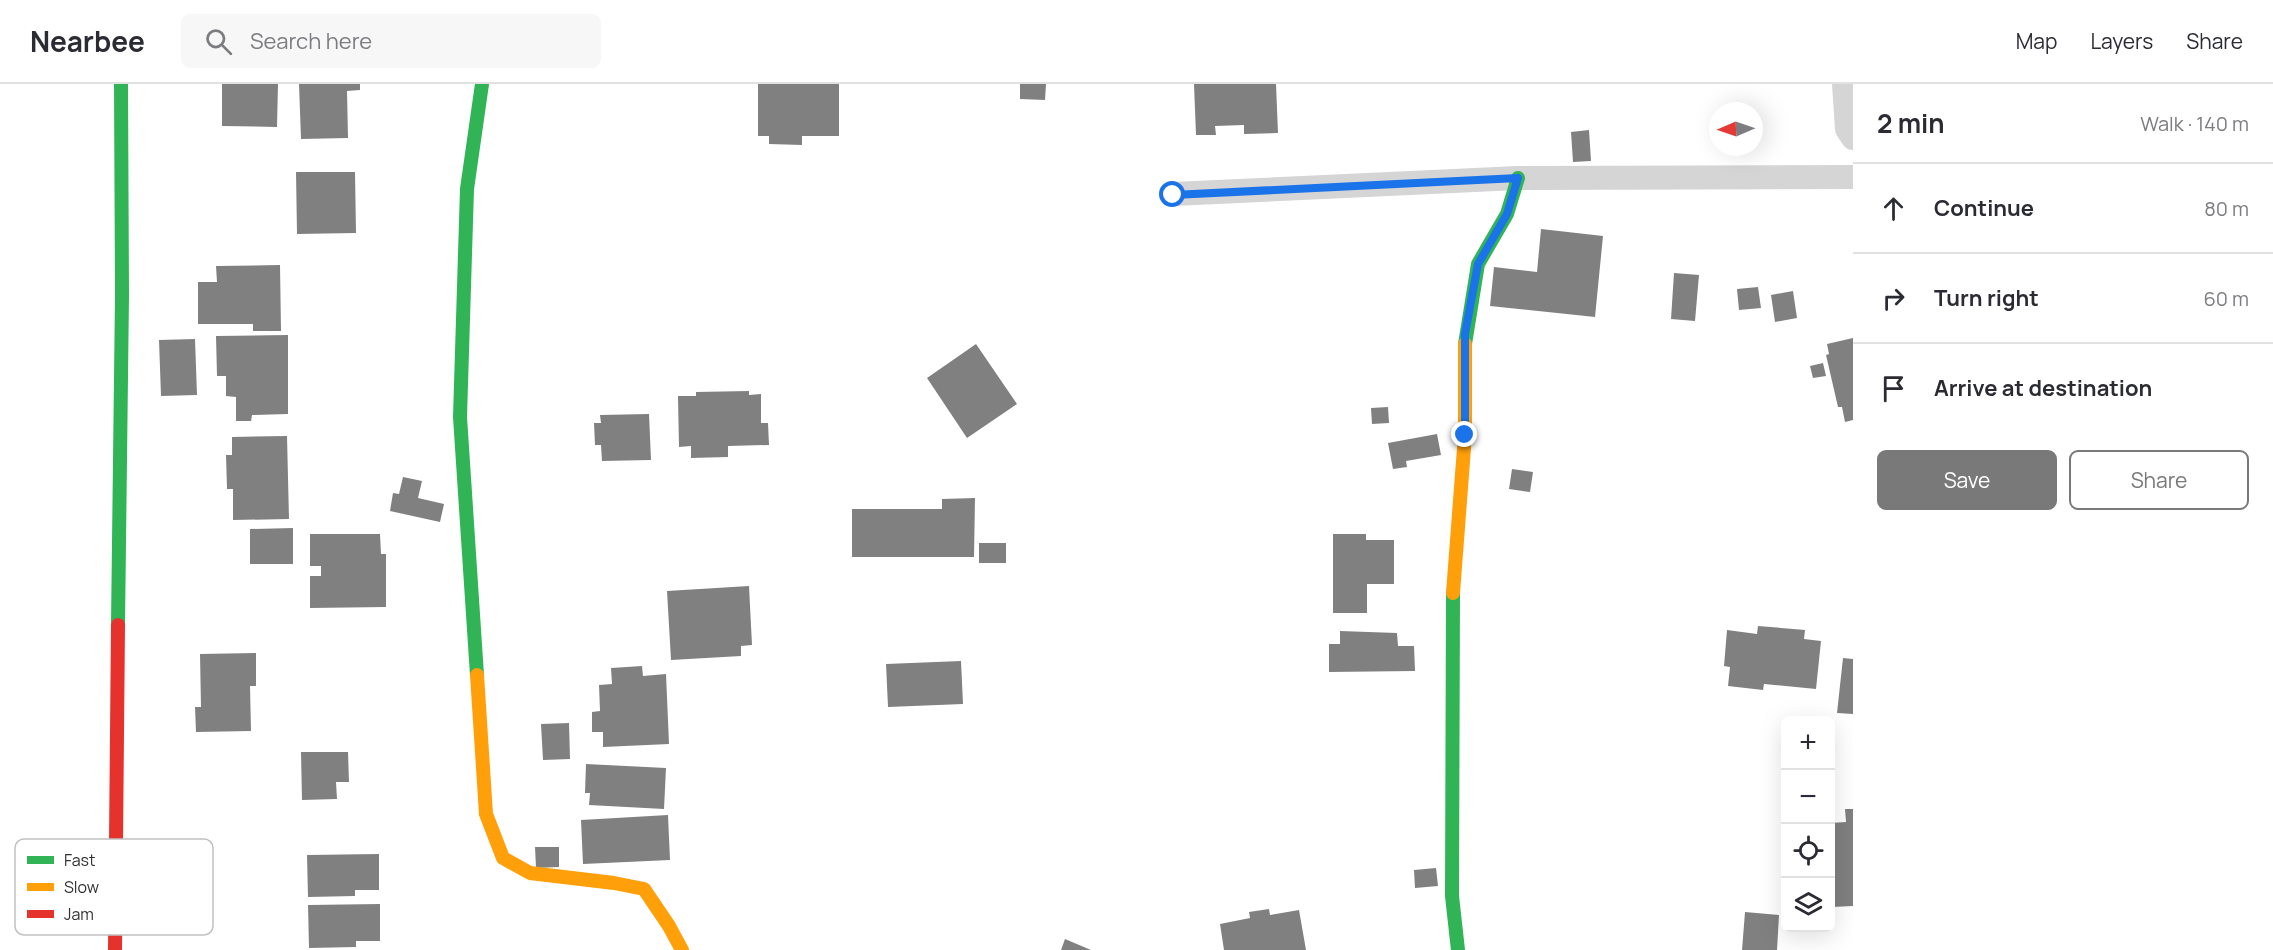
<!DOCTYPE html>
<html lang="en">
<head>
<meta charset="utf-8">
<style>
  body { margin:0; font-family:Manrope,sans-serif; background:#f7f7f7; color:#2b2b33 }
  .controls { position:absolute; right:18px; bottom:18px; display:grid; overflow:hidden; border-radius:9px; box-shadow:0 6px 24px #0002 }
  .controls button { width:54px; height:54px; display:grid; place-items:center; padding:0; border:0; border-bottom:2px solid #e1e1e2; background:#fff; color:#2b2b33; font:30px sans-serif }
  .compass { position:absolute; left:1709px; top:18px; width:54px; height:54px; border-radius:50%; background:#fff; box-shadow:0 6px 24px #0002; rotate:268deg }
  .stop { position:absolute; width:18px; height:18px; margin:-14px; border:4px solid #1a73e8; border-radius:50%; background:#fff }
  .stop.end { background:#1a73e8; border-color:#fff; box-shadow:0 2px 6px #0008 }
  .list { margin:0; padding:0; list-style:none }
  h2 { display:flex; justify-content:space-between; align-items:center; height:78px; margin:0; padding:0 24px; font-size:26px }
  h2 small { font-size:20px; font-weight:400; color:#7c7c81 }
  .list li { display:grid; grid-template-columns:39px 1fr auto; gap:18px; align-items:center; box-sizing:border-box; height:90px; padding:0 24px; border-top:2px solid #e1e1e2 }
  .list b { display:block; font-size:22px; white-space:nowrap }
  .list em { font-size:20px; font-style:normal; color:#7c7c81 }
  .actions { display:flex; gap:12px; padding:18px 24px }
  .actions a { flex:1; padding:14px 0; border:2px solid #797979; border-radius:9px; text-align:center; font-size:21px; color:#797979 }
  .actions .main { background:#797979; color:#fff }
  .icon { flex:none; width:33px; height:33px; fill:none; stroke:currentColor; stroke-width:2; stroke-linecap:round; stroke-linejoin:round }
  .map { position:relative; flex:none; width:1853px; height:866px; overflow:hidden }
  header { display:flex; align-items:center; gap:36px; box-sizing:border-box; height:84px; padding:0 30px; background:#fff; border-bottom:2px solid #e1e1e2 }
  header strong { font-size:28px }
  nav { display:flex; gap:33px; margin-inline-start:auto; font-size:21px }
  .search { width:420px; height:54px; background:#f7f7f7; display:flex; align-items:center; gap:15px; box-sizing:border-box; padding:0 21px; border-radius:9px; color:#7c7c81; font-size:22px }
  main { display:flex }
  aside { flex:1; background:#fff }
  .map>svg:first-child { display:block }
  .building { fill:#808080 }
  .lines { fill:none; stroke-linecap:round; stroke-linejoin:round }
  .street { stroke:#d5d5d5; stroke-width:24 }
  .fast { stroke:#30b455; stroke-width:14 }
  .slow { stroke:#ff9f0a; stroke-width:14 }
  .jam { stroke:#e5322d; stroke-width:14 }
  .route { stroke:#1a73e8; stroke-width:8 }
  .key { fill:#fff; stroke:#c1c1c1; stroke-width:1.5 }
  .key-label { font-size:16px; fill:#313131 }
</style>
</head>
<body>
<header>
<strong>Nearbee</strong>
<div class="search"><svg class="icon" aria-label="search" viewBox="0 0 24 24"><circle cx="10" cy="10" r="6"/><path d="M15 15l6 6"/></svg>Search here</div>
<nav><a>Map</a><a>Layers</a><a>Share</a></nav>
</header>
<main>
<div class="map">
<svg width="1853" height="866" viewBox="0 0 1853 866">
  <rect width="100%" height="100%" fill="#fff"/>
  <path class="building" d="M222 0H278L277 43 222 42Z
    M299 0H360V6L347 7 348 54 301 55Z
    M758 0H839V52H802V61L769 60V52H758Z
    M1020 0H1046L1045 16 1020 15Z
    M1194 0H1276L1278 49 1244 50V41L1215 42 1216 51H1196Z
    M1589 46 1591 77 1573 78 1571 48Z
    M296 88H355L356 149 297 150Z
    M1541 145 1603 152 1595 233 1490 222 1494 183 1537 188Z
    M280 181 281 247H253V240H198V198H217L216 182Z
    M1674 189 1699 191 1695 237 1671 235Z
    M1758 203 1761 224 1739 226 1737 205Z
    M1793 207 1797 234 1775 238 1771 211Z
    M288 251V330L252 331 251 337H236V313L226 312V292H217L216 252Z
    M1853 254V336L1845 338 1842 323H1838L1826 271 1829 270 1827 260Z
    M195 255 197 311 161 312 159 256Z
    M976 260 1017 320 967 354 927 294Z
    M1823 279 1826 292 1813 294 1810 282Z
    M749 307V311L761 310V339H768L769 361 728 362V373L691 374V362L679 363 678 312H696V308Z
    M1388 323 1389 339 1372 340 1371 324Z
    M649 330 651 376 602 377 601 361H595L594 339H601L600 331Z
    M1437 350 1441 371 1406 377 1407 383 1393 385 1388 359Z
    M287 352 289 435 233 436V405H227L226 371H232V353Z
    M1512 385 1533 388 1530 408 1509 405Z
    M403 393 422 397 418 414 444 420 440 438 390 427 393 409 399 410Z
    M975 414 974 473H852V425H942V415Z
    M293 444V480H250V445Z
    M310 450H380L381 470H386V523L310 524V492H321V482H310Z
    M1333 450H1366V456H1394V500H1367V529H1333Z
    M979 459H1006V479H979Z
    M749 502 752 561 741 562V572L671 576 667 507Z
    M1758 542 1805 546 1804 555 1821 557 1816 605 1764 600 1763 606 1728 602 1730 583 1724 582 1727 546 1757 550Z
    M1340 547 1397 549 1398 562H1414L1415 587 1329 588V560H1340Z
    M256 569V602H250L251 647 196 648 195 623H201L200 570Z
    M1843 574 1853 575V630L1837 629Z
    M961 577 963 620 888 623 886 580Z
    M642 582 643 592 666 590 669 660 603 663V648H592V628L600 627 599 601 612 600 611 584Z
    M569 639 570 675 543 676 541 640Z
    M301 668H348L349 698H336L337 715 302 716Z
    M586 680 666 684 664 725 589 721 590 709H585Z
    M1845 725H1853V822L1832 823 1830 739 1846 738Z
    M668 731 670 776 583 780 581 736Z
    M535 763H559V783L536 784Z
    M379 770V806H355V812L308 813 307 771Z
    M1436 784 1438 802 1415 804 1414 786Z
    M380 820V857H356V863L309 864 308 821Z
    M1269 825 1270 831 1299 826 1306 866H1224L1220 840 1250 834 1249 828Z
    M1745 828 1779 831 1777 866H1742Z
    M1065 855 1091 866H1061Z"/>
  <g class="lines">
    <path class="street" d="M1844 0 1847 45 1853 54
      M1173 110 1518 94 1853 93"/>
    <path class="fast" d="M1465 260 1478 180 1507 130 1518 94
      M1453 509 1452 812 1458 866
      M118 541 122 211 121 0
      M477 591 460 333 467 105 482 0"/>
    <path class="slow" d="M1453 509 1465 351V260
      M477 591 486 730 503 774 530 789 614 799 644 805 669 842 682 866"/>
    <path class="jam" d="M115 866 118 541"/>
  </g>
  <g class="lines">
    <path class="route" d="M1173 111 1518 94 1507 130 1478 180 1465 250V351"/>
  </g>
  <rect x="15" y="755" width="198" height="96" rx="9" class="key"/>
  <rect x="27" y="772" width="27" height="8" fill="#30b455"/>
  <rect x="27" y="799" width="27" height="8" fill="#ff9f0a"/>
  <rect x="27" y="826" width="27" height="8" fill="#e5322d"/>
  <g class="key-label">
    <text x="64" y="782">Fast</text>
    <text x="64" y="809">Slow</text>
    <text x="64" y="836">Jam</text>
  </g>
</svg>
<div class="controls">
<button>+</button>
<button>−</button>
<button><svg class="icon" aria-label="locate" viewBox="0 0 24 24"><circle cx="12" cy="12" r="6"/><path d="M12 2v4M12 18v4M2 12h4M18 12h4"/></svg></button>
<button><svg class="icon" aria-label="layers" viewBox="0 0 24 24"><path d="M12 4l9 5-9 5-9-5zM3 14l9 5 9-5"/></svg></button>
</div>
<svg class="compass" viewBox="-18 -18 36 36"><path d="M0-13l5 13h-10z" fill="#e53935"/><path d="M0 13l5-13h-10z" fill="#7c7c81"/></svg>
<div class="stop" style="left:1173px;top:111px"></div>
<div class="stop end" style="left:1465px;top:351px"></div>
</div>
<aside>
<h2>2 min<small>Walk · 140 m</small></h2>
<ul class="list">
<li><svg class="icon" aria-label="ahead" viewBox="0 0 24 24"><path d="M12 20V5M6 11l6-6 6 6"/></svg><div><b>Continue</b></div><em>80 m</em></li>
<li><svg class="icon" aria-label="right" viewBox="0 0 24 24"><path d="M7 20v-9h11M14 6l5 5-5 5"/></svg><div><b>Turn right</b></div><em>60 m</em></li>
<li><svg class="icon" aria-label="arrive" viewBox="0 0 24 24"><path d="M6 21V4h12l-3 4 3 4H6"/></svg><div><b>Arrive at destination</b></div></li>
</ul>
<div class="actions"><a class="main">Save</a><a>Share</a></div>
</aside>
</main>
</body>
</html>
